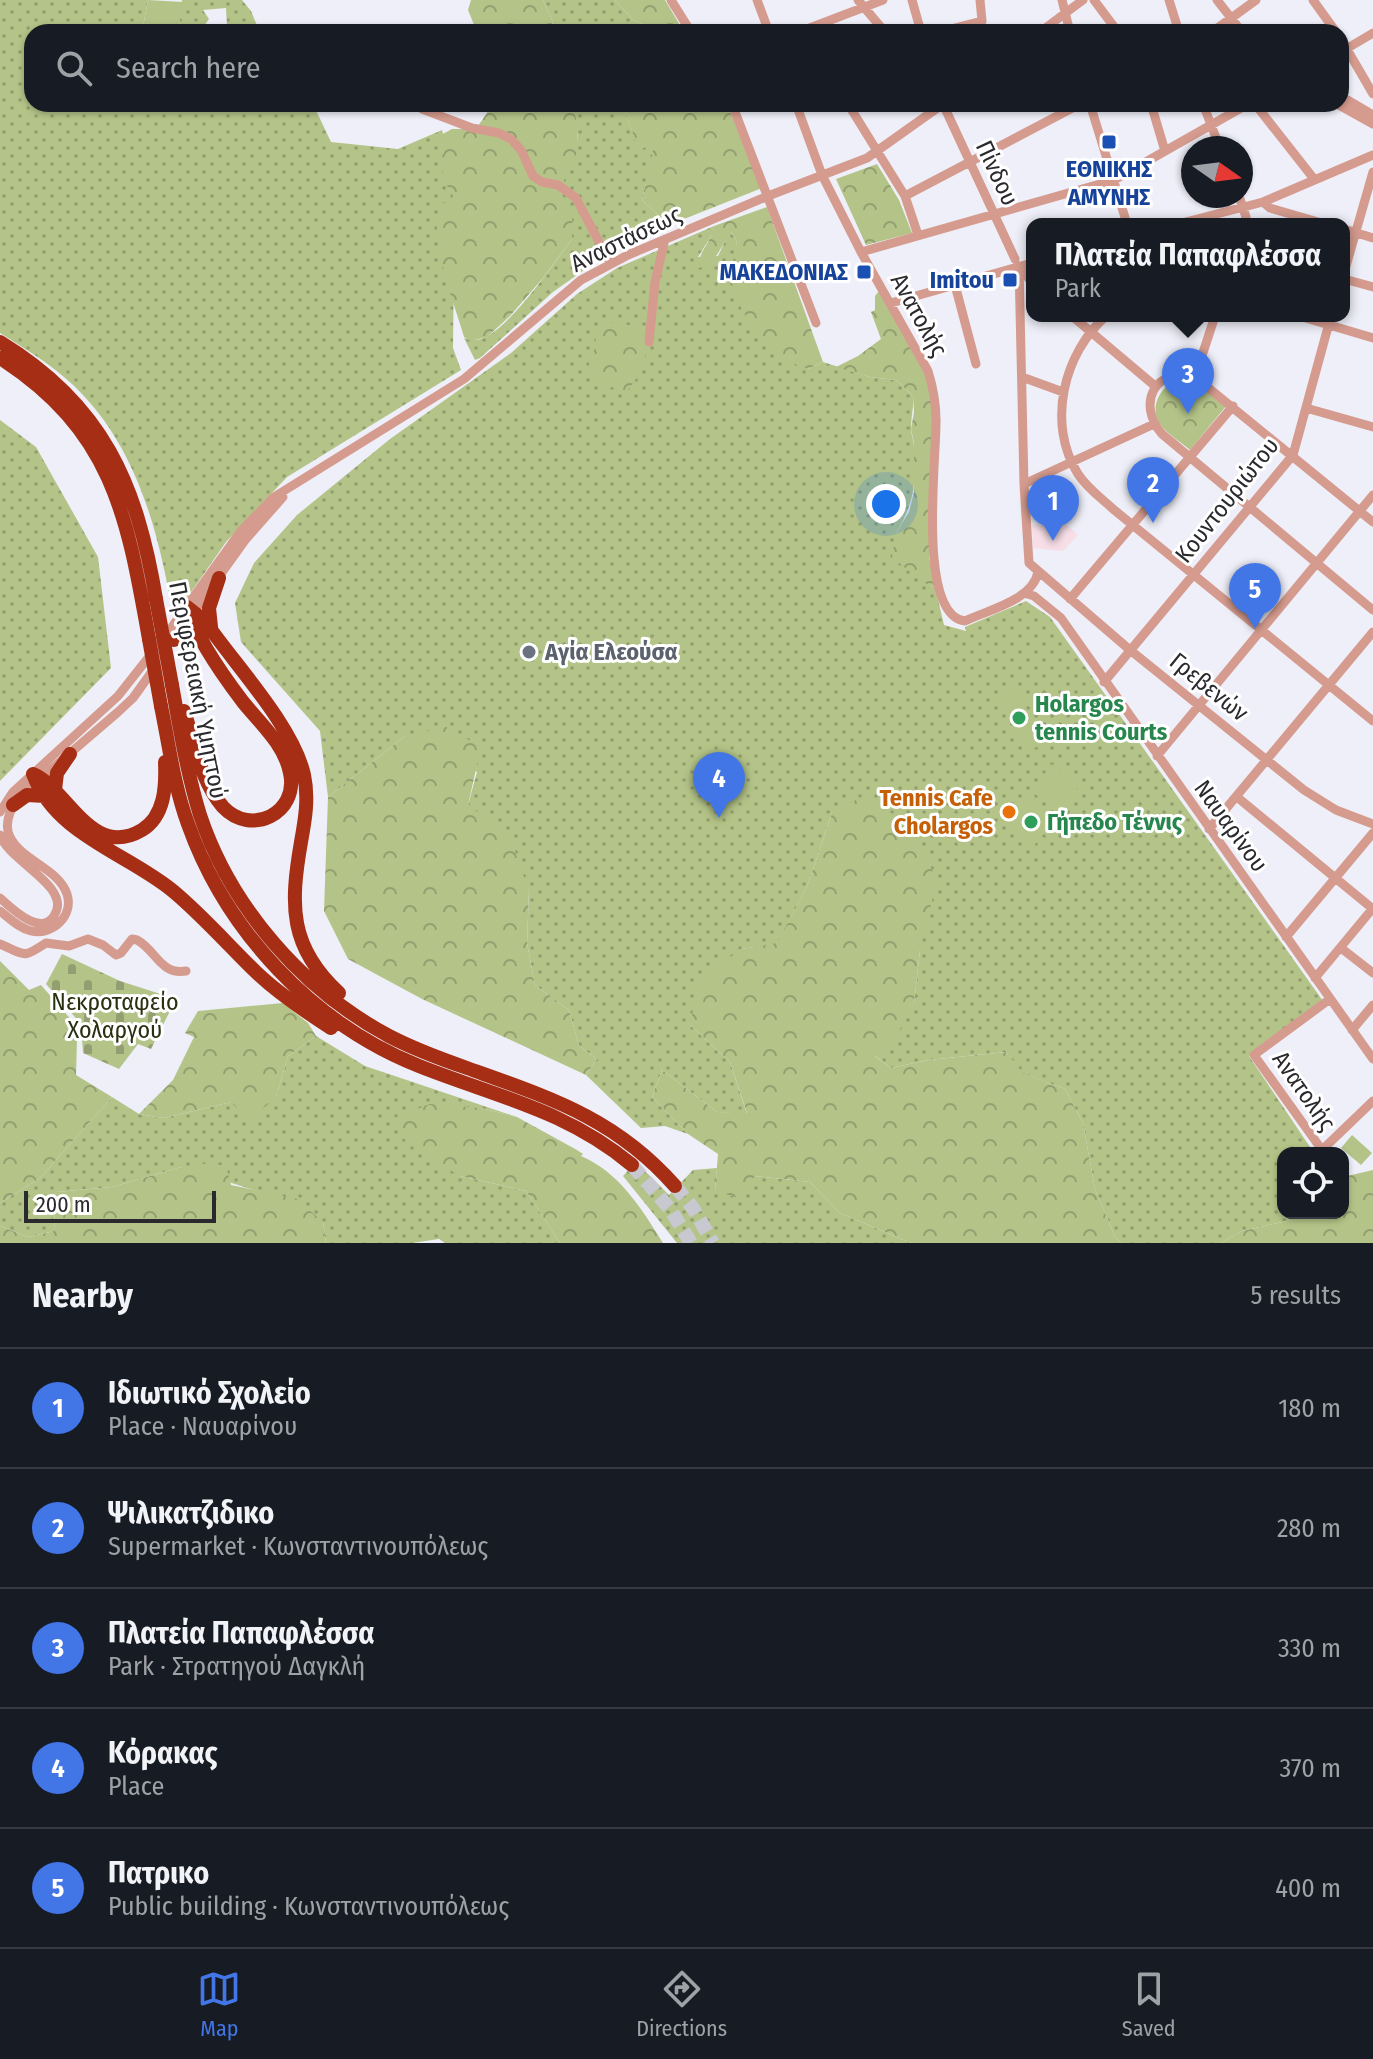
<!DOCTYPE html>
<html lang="en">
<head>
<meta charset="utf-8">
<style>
  body { margin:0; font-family:"Fira Sans Condensed",sans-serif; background:#242831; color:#f1f3f6 }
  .controls { position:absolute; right:24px; bottom:24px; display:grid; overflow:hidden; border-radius:16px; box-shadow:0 2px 6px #0004 }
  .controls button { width:72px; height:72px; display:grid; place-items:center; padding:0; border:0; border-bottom:2px solid #363941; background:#171b24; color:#f1f3f6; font:40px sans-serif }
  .compass { position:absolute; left:1181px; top:136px; width:72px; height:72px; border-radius:50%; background:#171b24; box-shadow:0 2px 6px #0004; rotate:104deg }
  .scale { position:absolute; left:24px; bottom:20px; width:192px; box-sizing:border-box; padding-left:8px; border:4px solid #2a2a2e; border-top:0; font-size:22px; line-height:28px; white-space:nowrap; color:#2a2a2e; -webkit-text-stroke:6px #fff; paint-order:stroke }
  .you { position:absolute; left:886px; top:504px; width:28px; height:28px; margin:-20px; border:6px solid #fff; border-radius:50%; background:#1a73e8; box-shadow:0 0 0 12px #1a73e833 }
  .badge { display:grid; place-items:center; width:52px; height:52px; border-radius:50%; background:#4276e7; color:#fff; font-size:26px; font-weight:700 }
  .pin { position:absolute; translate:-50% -66px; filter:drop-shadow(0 2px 4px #0008) }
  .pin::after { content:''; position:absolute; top:42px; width:28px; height:24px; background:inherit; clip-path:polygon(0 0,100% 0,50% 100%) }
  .popup { position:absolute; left:1026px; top:218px; width:324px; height:104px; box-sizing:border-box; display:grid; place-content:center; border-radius:16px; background:#171b24; filter:drop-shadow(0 2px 6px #0005); font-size:26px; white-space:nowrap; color:#9ea1a6 }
  .popup b { font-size:30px; color:#f1f3f6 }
  .popup::after { content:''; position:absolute; left:50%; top:100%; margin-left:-16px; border:16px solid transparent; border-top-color:#171b24 }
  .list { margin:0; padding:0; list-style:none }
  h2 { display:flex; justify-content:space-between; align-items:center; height:104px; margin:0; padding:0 32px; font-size:34px }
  h2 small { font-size:26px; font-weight:400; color:#9ea1a6 }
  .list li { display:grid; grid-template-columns:52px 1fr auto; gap:24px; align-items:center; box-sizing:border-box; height:120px; padding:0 32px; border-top:2px solid #363941 }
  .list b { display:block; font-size:30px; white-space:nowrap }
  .list p { margin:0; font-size:26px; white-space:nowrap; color:#9ea1a6 }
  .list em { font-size:26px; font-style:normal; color:#9ea1a6 }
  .icon { flex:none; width:44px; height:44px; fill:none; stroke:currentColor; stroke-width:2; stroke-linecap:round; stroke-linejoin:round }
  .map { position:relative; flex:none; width:1373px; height:1243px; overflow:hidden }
  .search { position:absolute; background:#171b24; box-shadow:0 2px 6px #0004; left:24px; right:24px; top:24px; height:88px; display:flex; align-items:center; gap:20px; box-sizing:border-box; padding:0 28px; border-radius:24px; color:#9ea1a6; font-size:30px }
  .sheet { height:704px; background:#171b24 }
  nav { display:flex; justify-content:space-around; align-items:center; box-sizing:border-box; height:112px; border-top:2px solid #363941; background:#171b24; font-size:22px; color:#9ea1a6 }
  nav a { display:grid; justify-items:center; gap:4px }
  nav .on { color:#4276e7 }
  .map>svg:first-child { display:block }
  .education { fill:#f7dee7 }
  .grass { fill:url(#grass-dots) }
  .forest { fill:url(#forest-crowns) }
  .cemetery { fill:url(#cemetery-stones) }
  .pitch { fill:#b4c488 }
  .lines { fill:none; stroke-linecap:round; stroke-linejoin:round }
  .highway-tunnel { stroke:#c7c8d0; stroke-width:14; stroke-dasharray:14 7; stroke-linecap:butt }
  .minor { stroke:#d59b8e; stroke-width:9 }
  .highway { stroke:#a62e15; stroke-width:14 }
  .highway-bridge { stroke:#a62e15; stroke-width:14 }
  .transit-dot { fill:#1a4fb4; stroke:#fff; stroke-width:3 }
  .worship-dot { fill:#6b7280; stroke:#fff; stroke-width:3 }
  .leisure-dot { fill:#2e9e5b; stroke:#fff; stroke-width:3 }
  .food-dot { fill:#e8710a; stroke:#fff; stroke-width:3 }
  .labels { text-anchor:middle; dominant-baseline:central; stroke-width:6; stroke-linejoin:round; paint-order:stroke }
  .transit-label { font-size:24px; font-weight:bold; fill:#164399; stroke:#fff; text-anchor:end }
  .street-label { font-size:24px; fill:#2a2a2e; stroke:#fff }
  .worship-label { font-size:24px; font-weight:bold; fill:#5b616d; stroke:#fff; text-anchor:start }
  .leisure-label { font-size:24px; font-weight:bold; fill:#27864d; stroke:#fff; text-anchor:start }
  .food-label { font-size:24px; font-weight:bold; fill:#c56008; stroke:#fff; text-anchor:end }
  .park-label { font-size:24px; fill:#293010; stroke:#fff }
</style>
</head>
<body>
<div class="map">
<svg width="1373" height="1243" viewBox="0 0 1373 1243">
  <defs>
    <pattern id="grass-dots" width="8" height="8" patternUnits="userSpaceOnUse" patternTransform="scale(2)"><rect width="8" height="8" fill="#b4c488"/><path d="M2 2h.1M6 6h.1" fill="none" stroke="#939f70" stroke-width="1.8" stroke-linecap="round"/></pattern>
    <pattern id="forest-crowns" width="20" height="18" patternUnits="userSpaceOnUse" patternTransform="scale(2)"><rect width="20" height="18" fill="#b4c488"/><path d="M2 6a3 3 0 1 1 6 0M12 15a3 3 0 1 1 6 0" fill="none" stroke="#939f70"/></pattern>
    <pattern id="cemetery-stones" width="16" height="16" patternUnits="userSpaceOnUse" patternTransform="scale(2)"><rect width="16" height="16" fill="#b4c488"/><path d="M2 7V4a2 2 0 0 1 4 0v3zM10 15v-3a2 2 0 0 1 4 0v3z" fill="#939f70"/></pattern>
  </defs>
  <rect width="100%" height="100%" fill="#eeeff8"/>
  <path class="education" d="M1059 518 1078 535 1063 551 1033 548 1032 525H1050Z"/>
  <path class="grass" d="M0 0H148L142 32H32V104H110L126 107 127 104H313L331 142 398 149 442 130 455 175 453 348 461 370 287 477 226 542 173 618C161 540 139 454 83 395 59 369 29 351 0 333Z
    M182 0H242L251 11 259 30 227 27 226 8 203 10 209 19 200 32H184L179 27Z
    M543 0H615L633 20 661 32H549L553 22Z
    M572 104H623L638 148 655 145 642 200 669 225 598 260 553 292 480 358 475 360 464 338C471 341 480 341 488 336 517 318 551 267 572 239L560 193 563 178 575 157 578 137Z
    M714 226 713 233 698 257 718 256 730 231 737 241 735 257 808 369 823 362 870 377 896 380 913 396C914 407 911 417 911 428 911 434 914 441 914 447 917 481 914 504 896 533 906 557 908 577 935 587L944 625 966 631 965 627 1026 601 1050 617 1323 1001 1249 1056 1314 1153H1283V1213H1298L1291 1220 1242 1231 1221 1243H1121L1115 1237 1095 1189 1083 1123 1065 1089 1022 1073 1006 1052 928 1060 891 1068 874 1055 914 1003 920 950 832 813 807 887 777 944 741 949 690 1025 730 1062 747 1114 717 1112 662 1070 652 1097 688 1134 665 1126 641 1128 586 1075 597 1059 579 1046 569 1010 535 985 527 943 529 890 468 805 477 772 405 736 328 797 320 731 241 642 235 603 254 563 297 515 390 439 511 353 577 294 617 268Z
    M0 420 36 447 98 557 111 668 0 781Z
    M316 1036 365 1066 517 1117 481 1108 460 1176 526 1191 560 1243H445L439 1239 412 1243H326L323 1222 260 1192 181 1167 112 1187 56 1192 54 1231 28 1237 0 1226V1203L40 1178 112 1097 139 1114 164 1118 231 1102 276 1097 288 1056Z
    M636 1162 669 1195 693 1170 717 1168 715 1191 755 1176 810 1182 840 1213 911 1243H677L623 1176Z"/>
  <path class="forest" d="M471 0H543L553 22 549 32H477L468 10Z
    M615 0H665L684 32H661L633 20Z
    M493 104H572L574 106C576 123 581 142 575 158 570 171 563 179 560 193L572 207V239L543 278 510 316 487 337 471 341 464 337C454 301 427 238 441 203H452L453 193 442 180 444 155 441 135 452 129H476Z
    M623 104H727L762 188 669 225 642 200 654 146 638 149Z
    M877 164 899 200 912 233 866 245 836 179Z
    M767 207 823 362 808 369 782 359 759 340 738 302 730 277 737 241 731 232 710 266 698 268C698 251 712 242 714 226Z
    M879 291 918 352 930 387 934 421 929 557 935 587 922 582 892 557 896 533 909 512 914 492V443L911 429 914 412 913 396 896 380 870 377 836 367 858 356 881 339 871 312 875 310V296Z
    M610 322 635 326 649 342 641 372 625 394C607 382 599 388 589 365L595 347 597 328Z
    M1181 380 1201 385 1226 406 1190 450C1181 442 1167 434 1160 424 1148 406 1162 383 1181 380Z
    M446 727 481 747 468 805 509 835 529 890 527 943 535 985 569 1010 579 1046 597 1059 586 1075 422 999 348 959 324 911 328 797 405 736Z
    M865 795 910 826 937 880 920 950 914 1003 894 1041 875 1056 891 1068 928 1060 1006 1052 1023 1073 1065 1089 1083 1123 1095 1189 1115 1237 1121 1243H911L840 1213 810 1182 755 1176 739 1198 715 1191 718 1154 688 1134 652 1097 662 1070 717 1112 747 1113 730 1062 690 1025 699 981 741 949 777 943 807 887 832 813Z
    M0 961 29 990 41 985 74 1023 77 1040 76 1075 112 1097 40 1178 0 1203Z
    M283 1003 308 1023 316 1036 288 1056 276 1097 249 1121 231 1102 164 1118 139 1114 173 1080 194 1037 185 1033 198 1011Z
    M430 1104 481 1108 517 1117 577 1150 583 1154 581 1156C619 1172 642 1209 663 1243H560L526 1191 460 1176 407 1143 392 1119Z
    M208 1163 226 1166 231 1185 297 1199 323 1222 326 1243H0V1226L28 1237 54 1231 56 1192 112 1187 181 1167Z
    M1373 1170V1243H1221L1242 1231 1291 1220 1298 1213H1343V1177Z"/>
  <path class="cemetery" d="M62 954 120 981 176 999 151 1049 138 1044 119 1069 83 1053 81 1024 46 984Z"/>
  <path class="pitch" d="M148 0 183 2 178 32H142Z
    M1015 682 1040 746 1024 751 997 689Z
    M1052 764 1080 785 1060 813 1031 791Z
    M1028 796 1056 817 1033 847 1005 826Z
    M1352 1135 1372 1153 1361 1165 1341 1148Z"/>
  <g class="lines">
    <path class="highway-tunnel" d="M632 1165 670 1209 691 1243
      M675 1186 693 1208 713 1243"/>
    <path class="minor" d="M671 0 691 32
      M757 0 769 32
      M858 0 885 32
      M912 0 921 32
      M1062 0 1070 32
      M1094 0 1118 32
      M1169 0 1179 32
      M1217 0 1242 32
      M1313 0 1336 32
      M799 32 883 0
      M939 32 982 21 980 0
      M1040 32 1083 0
      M1212 32 1256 0
      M1341 39 1373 94
      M1341 52 1373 33
      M1341 96 1373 115
      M419 104 422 109 472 128 499 133 511 139 521 150 533 176 542 182 558 185 576 198 610 263
      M732 104 816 323
      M796 104 822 175 861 252 928 371C933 387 936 403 936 420 937 455 916 615 965 621 988 610 1033 600 1038 572
      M848 104 905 196 918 235
      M943 104 1015 259
      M1090 104 1127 224
      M1151 104 1165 151
      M1203 104 1220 148
      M1255 104 1314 179
      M1337 104 1373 124
      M905 196 1080 104
      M1239 196 1246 217 1244 224
      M1263 202 1270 208 1325 224
      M1178 224 1263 202 1373 155
      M1344 229 1373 238
      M861 252 1114 180 1248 104
      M1019 266 1024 484 1029 563 1130 650 1304 790 1336 810 1373 824
      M1019 266 1032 283
      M1344 273 1373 172
      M1344 279 1373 287
      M955 285 976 364
      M891 303 1032 263
      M1072 316 1155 386
      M1106 316C1064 353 1046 423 1078 474 1087 488 1101 498 1113 509L1373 721
      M1299 316 1373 338
      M649 342 655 282 665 239
      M1022 377 1063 392
      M1195 377 1215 316
      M1306 408 1373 427
      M1024 484 1154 424
      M1373 522 1195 377C1155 366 1136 404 1162 434L1373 610
      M1024 593 1034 596 1061 618 1373 1059
      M1070 599 1233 406
      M164 638 241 531 274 497 464 379 581 280 628 255 768 196 867 158 943 104
      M175 638 246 539 283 497
      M1104 682 1293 455 1331 316
      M1157 756 1373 495
      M1237 797 1373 909
      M0 812 13 792 118 696 152 653
      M1209 829 1373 632
      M0 835C9 861 68 885 56 912 44 940 12 909 0 898
      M0 911C9 918 19 928 31 931 52 936 74 916 67 894 58 868 22 861 10 837 3 823 11 808 19 797L118 712 133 698 156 666
      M1286 937 1373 833
      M0 944C26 955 22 959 46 943L69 946 88 939 103 945 116 955 121 953 132 939 137 940C156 950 160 975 186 971
      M1341 948 1373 973
      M1315 978 1373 908
      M1330 999 1254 1055 1322 1150 1373 1101
      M1352 1030 1373 1005"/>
    <path class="highway" d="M0 342C103 405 137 484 156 599
      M0 358C113 431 127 515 149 639
      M187 607 201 618 212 631C241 671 294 729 304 775 309 798 305 820 301 842 290 905 289 947 339 993
      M211 627 209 608 219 578
      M174 640 190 634 201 639
      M172 685C180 729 187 773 200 815 231 908 303 990 389 1036 414 1049 441 1059 467 1068 550 1098 615 1118 675 1186
      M161 706C169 745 174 786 188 824 226 931 313 1024 419 1066 497 1097 566 1110 632 1165
      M184 711C195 742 200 781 223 807 251 837 299 813 290 773 285 745 260 723 243 702 224 677 196 637 187 607
      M33 774C56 835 127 853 173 891 203 916 229 946 257 973 279 994 306 1012 331 1028
      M33 774C68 789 91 860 142 830 165 816 166 786 165 762
      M55 790 57 773 70 754
      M13 805 27 795 45 796"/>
    <path class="highway-bridge" d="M156 599 172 685
      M149 639 161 706"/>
  </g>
  <g class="transit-dot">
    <rect x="1101" y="134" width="16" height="16" rx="4"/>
    <rect x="856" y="264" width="16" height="16" rx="4"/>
    <rect x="1002" y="272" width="16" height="16" rx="4"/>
  </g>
  <circle class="worship-dot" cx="529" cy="652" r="8"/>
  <g class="leisure-dot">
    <circle cx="1019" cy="718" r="8"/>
    <circle cx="1031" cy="822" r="8"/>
  </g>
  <circle class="food-dot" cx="1009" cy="812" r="8"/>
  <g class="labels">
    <g class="transit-label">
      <text x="1109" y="169" text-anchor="middle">ΕΘΝΙΚΗΣ<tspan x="1109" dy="28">ΑΜΥΝΗΣ</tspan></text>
      <text x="848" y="272">ΜΑΚΕΔΟΝΙΑΣ</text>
      <text x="994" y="280">Imitou</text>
    </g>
    <g class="street-label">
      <text transform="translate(997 173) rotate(65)">Πίνδου</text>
      <text transform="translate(626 239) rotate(-26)">Αναστάσεως</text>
      <text transform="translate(919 315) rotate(61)">Ανατολής</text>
      <text transform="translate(1227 500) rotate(-52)">Κουντουριώτου</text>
      <text transform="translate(1209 687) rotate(39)">Γρεβενών</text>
      <text transform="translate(198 690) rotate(79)">Περιφερειακή Υμηττού</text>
      <text transform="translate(1231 826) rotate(54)">Ναυαρίνου</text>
      <text transform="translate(1304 1091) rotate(55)">Ανατολής</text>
    </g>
    <g class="worship-label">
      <text x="545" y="652">Αγία Ελεούσα</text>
    </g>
    <g class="leisure-label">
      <text x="1035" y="704">Holargos<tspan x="1035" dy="28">tennis Courts</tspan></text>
      <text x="1047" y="822">Γήπεδο Τέννις</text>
    </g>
    <g class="food-label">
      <text x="993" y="798">Tennis Cafe<tspan x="993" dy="28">Cholargos</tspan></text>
    </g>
    <g class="park-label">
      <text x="115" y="1002">Νεκροταφείο<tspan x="115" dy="28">Χολαργού</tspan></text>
    </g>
  </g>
</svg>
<div class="controls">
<button><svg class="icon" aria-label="locate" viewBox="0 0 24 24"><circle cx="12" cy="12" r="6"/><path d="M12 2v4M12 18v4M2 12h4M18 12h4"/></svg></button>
</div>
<svg class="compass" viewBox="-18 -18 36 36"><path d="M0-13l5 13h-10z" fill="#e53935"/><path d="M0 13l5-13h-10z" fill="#9ea1a6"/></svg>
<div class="scale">200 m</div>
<div class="you"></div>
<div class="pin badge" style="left:1053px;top:541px">1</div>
<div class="pin badge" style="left:1153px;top:523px">2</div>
<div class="pin badge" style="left:1188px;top:414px">3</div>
<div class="popup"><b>Πλατεία Παπαφλέσσα</b>Park</div>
<div class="pin badge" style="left:719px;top:818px">4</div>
<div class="pin badge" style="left:1255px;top:629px">5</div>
<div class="search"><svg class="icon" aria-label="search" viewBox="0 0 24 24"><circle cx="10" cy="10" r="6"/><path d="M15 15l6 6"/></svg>Search here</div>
</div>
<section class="sheet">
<h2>Nearby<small>5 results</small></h2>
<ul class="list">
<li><span class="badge">1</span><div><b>Ιδιωτικό Σχολείο</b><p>Place · Ναυαρίνου</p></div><em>180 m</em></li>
<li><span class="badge">2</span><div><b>Ψιλικατζιδικο</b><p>Supermarket · Κωνσταντινουπόλεως</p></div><em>280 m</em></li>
<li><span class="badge">3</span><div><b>Πλατεία Παπαφλέσσα</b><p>Park · Στρατηγού Δαγκλή</p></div><em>330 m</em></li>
<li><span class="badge">4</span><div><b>Κόρακας</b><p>Place</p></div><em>370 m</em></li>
<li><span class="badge">5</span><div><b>Πατρικο</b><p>Public building · Κωνσταντινουπόλεως</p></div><em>400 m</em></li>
</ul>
</section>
<nav>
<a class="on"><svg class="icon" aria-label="map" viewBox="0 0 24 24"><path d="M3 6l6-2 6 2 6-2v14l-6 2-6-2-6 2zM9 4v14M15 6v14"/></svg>Map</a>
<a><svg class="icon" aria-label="directions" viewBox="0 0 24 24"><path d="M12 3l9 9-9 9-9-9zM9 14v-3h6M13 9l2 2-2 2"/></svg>Directions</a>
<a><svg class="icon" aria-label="saved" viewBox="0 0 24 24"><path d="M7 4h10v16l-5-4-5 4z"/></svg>Saved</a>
</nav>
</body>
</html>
